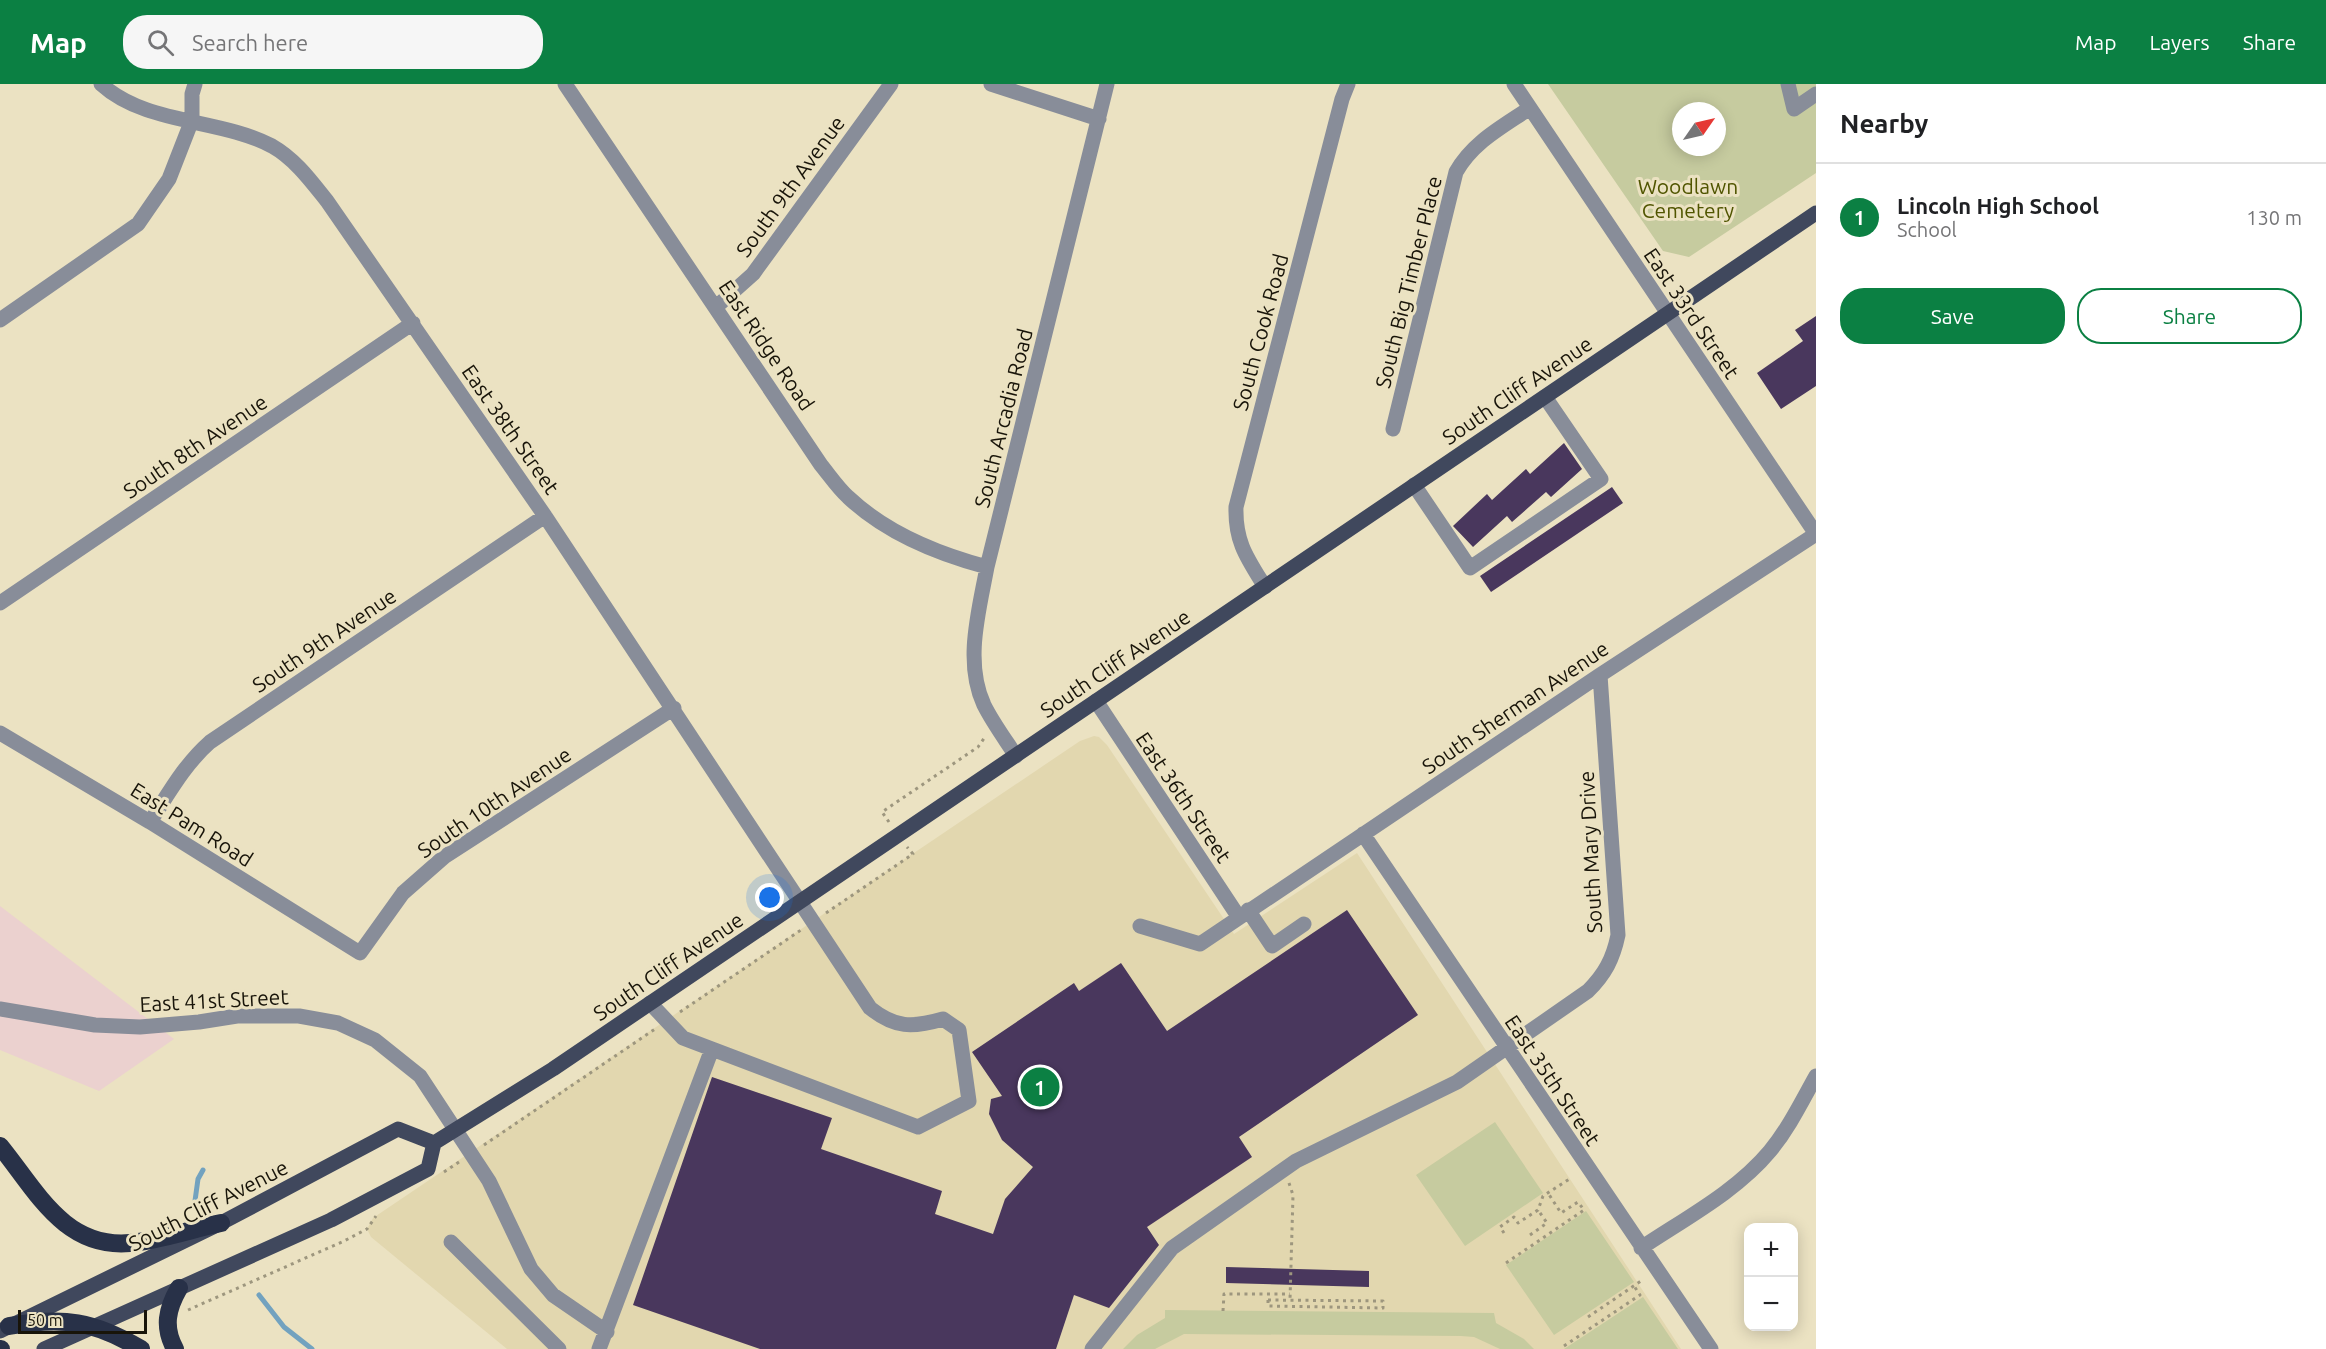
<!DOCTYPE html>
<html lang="en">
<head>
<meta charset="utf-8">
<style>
  body { margin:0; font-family:Ubuntu,sans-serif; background:#f6f6f6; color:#202124 }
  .controls { position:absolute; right:18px; bottom:18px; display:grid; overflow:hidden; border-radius:12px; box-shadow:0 3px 15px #0003 }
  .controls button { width:54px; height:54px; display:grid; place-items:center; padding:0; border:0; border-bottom:2px solid #e0e0e0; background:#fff; color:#202124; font:30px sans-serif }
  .compass { position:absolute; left:1672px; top:18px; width:54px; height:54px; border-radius:50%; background:#fff; box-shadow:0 3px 15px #0003; rotate:56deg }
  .scale { position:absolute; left:18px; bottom:15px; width:129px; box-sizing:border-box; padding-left:6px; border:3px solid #181409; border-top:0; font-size:16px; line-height:21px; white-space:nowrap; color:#181409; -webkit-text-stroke:4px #ebe2c2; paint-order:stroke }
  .you { position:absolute; left:770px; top:814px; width:21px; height:21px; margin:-15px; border:4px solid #fff; border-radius:50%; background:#1a73e8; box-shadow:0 0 0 9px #1a73e833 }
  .badge { display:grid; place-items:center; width:39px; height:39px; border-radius:50%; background:#0b8043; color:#fff; font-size:20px; font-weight:700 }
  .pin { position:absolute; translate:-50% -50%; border:3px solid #fff; box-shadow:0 2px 6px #0006 }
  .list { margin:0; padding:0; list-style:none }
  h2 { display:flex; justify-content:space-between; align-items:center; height:78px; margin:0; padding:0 24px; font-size:26px }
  h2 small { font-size:20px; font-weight:400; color:#757577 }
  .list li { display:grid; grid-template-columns:39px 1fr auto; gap:18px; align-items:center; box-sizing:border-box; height:108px; padding:0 24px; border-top:2px solid #e0e0e0 }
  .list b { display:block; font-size:22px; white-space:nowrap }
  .list p { margin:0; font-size:20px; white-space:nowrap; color:#757577 }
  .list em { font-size:20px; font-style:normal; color:#757577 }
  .actions { display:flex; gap:12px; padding:18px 24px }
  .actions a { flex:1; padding:14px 0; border:2px solid #0b8043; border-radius:24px; text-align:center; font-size:21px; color:#0b8043 }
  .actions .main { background:#0b8043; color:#fff }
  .icon { flex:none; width:33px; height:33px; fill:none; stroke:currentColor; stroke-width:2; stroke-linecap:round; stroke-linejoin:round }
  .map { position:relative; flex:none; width:1816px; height:1265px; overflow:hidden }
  header { display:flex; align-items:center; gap:36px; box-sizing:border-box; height:84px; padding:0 30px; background:#0b8043; color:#fff }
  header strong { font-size:28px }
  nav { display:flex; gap:33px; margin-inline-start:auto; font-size:21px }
  .search { width:420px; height:54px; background:#f6f6f6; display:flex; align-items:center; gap:15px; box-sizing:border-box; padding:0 21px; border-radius:24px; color:#757577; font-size:22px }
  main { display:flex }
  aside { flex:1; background:#fff }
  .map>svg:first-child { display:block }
  .commercial { fill:#ebd1cf }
  .built { fill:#e2d7af }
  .green { fill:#c6cb9f; fill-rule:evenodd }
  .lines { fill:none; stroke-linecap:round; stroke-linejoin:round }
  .stream { stroke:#72a2bf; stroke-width:5 }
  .building { fill:#49375d }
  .path { stroke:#9d967e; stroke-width:3; stroke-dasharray:3 4.5; stroke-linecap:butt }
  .minor { stroke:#888d99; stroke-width:15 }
  .major { stroke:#40485d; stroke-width:15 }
  .highway { stroke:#283148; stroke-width:18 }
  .labels { text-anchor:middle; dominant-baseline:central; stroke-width:6; stroke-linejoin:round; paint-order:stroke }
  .street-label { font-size:21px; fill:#181409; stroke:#ebe2c2 }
  .park-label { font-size:21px; fill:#505500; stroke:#ebe2c2 }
</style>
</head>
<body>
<header>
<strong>Map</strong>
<div class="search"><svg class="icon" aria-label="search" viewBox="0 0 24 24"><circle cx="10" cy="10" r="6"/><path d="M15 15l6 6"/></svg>Search here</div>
<nav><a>Map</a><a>Layers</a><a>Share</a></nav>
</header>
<main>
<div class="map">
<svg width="1816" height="1265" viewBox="0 0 1816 1265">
  <rect width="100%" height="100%" fill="#ebe2c2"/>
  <path class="commercial" d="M0 822 174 955 99 1007 0 966Z"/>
  <path class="built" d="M1094 652 1099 653 1107 661 1234 850 1357 769 1681 1265H507L371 1153 367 1145 373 1134 1080 657Z"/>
  <path class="green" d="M1548 0H1816V89L1689 173 1663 167ZM1681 27H1717V63H1681Z
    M1495 1038 1543 1109 1465 1162 1416 1091Z
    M1586 1127 1634 1198 1554 1251 1506 1181Z
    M1643 1213 1678 1265H1564Z
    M1165 1226 1494 1229 1496 1239 1524 1255 1534 1265H1500L1474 1253 1461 1252 1184 1250 1155 1265H1123L1137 1251 1165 1234Z"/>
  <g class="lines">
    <path class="stream" d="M194 1124 198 1095 203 1086
      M259 1211 284 1243 312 1265"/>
  </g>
  <path class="building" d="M1816 232V302L1781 325 1757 289 1803 257 1795 246Z
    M1564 359 1582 385 1551 413 1546 408 1512 438 1507 432 1473 463 1453 442 1487 410 1492 416 1526 385 1530 390Z
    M1612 403 1623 419 1491 508 1480 492Z
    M1347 826 1418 931 1239 1053 1252 1073 1147 1143 1159 1161 1109 1224 1074 1211 1056 1265H760L633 1221 712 993 832 1034 821 1065 942 1107 935 1130 993 1150 1005 1115 1033 1083 1002 1056 989 1030 991 1015 1002 1012 972 968 1074 899 1079 907 1121 879 1167 947Z
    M1226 1183 1369 1187V1203L1226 1199Z"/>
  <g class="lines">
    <path class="path" d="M889 738 882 728 978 663 985 653
      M826 829 913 770 907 763
      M680 928 801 846
      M484 1061 655 945
      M444 1088 459 1078
      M1289 1099 1293 1111 1290 1216
      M1504 1149 1500 1143 1514 1133 1518 1139 1538 1126 1543 1112 1571 1094
      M1530 1151 1547 1139 1538 1126
      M1506 1179 1584 1126 1578 1118 1561 1129 1548 1109
      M1268 1216 1383 1217V1224L1268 1222Z
      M188 1226 344 1157 367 1145 376 1132
      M1223 1227 1224 1210H1290
      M1588 1233 1641 1197
      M1564 1262 1640 1211 1634 1202"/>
    <path class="minor" d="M101 0C146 41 219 34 272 62 295 75 311 97 327 117L545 432 870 924C895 944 912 944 943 935L959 946 969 1017 918 1043 683 954 650 919
      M565 0 821 381C830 392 838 404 848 413 886 449 938 470 987 483
      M991 0 1099 35
      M1514 0 1816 450
      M1788 0 1794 25 1816 10
      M716 223 753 190 891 0
      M0 236 138 140 169 95 192 36V10L195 0
      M1393 345 1456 88C1473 58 1502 43 1530 24
      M1414 401 1470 484 1601 395 1545 313
      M1265 503C1247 474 1235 458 1236 423L1342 15 1348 0
      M0 519 413 239
      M1096 617 1238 832
      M0 649 150 738 360 869 403 809 444 773 674 624
      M1016 672C1005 655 993 639 984 621 964 578 979 527 987 483L1107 0
      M150 738C169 709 184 681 210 658L545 432
      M1363 750 1711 1265
      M1248 826 1272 862 1304 840
      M1140 842 1200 860 1600 591 1816 450
      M0 925 95 941 140 943 199 938 237 932H299L338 939 375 956 420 992 489 1097 531 1185 553 1211 607 1248
      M451 1158 559 1265
      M1641 1164C1684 1135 1736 1108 1770 1067 1789 1044 1802 1017 1816 992
      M599 1265 712 965
      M1092 1265 1172 1164 1296 1077 1457 998 1588 907C1605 890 1613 875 1618 851L1600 591"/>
    <path class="major" d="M0 1247 221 1139 398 1045 434 1059 553 985 1816 129
      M44 1265 331 1136 428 1085 434 1059"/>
    <path class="highway" d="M0 1062C36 1106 64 1165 130 1159 158 1157 192 1145 221 1139
      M9 1242C63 1232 94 1237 141 1265
      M0 1265H1
      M175 1265C163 1243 167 1225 179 1204"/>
  </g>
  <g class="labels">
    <g class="street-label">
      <text transform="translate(790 102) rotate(-54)">South 9th Avenue</text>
      <text transform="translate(1408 198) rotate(-76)">South Big Timber Place</text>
      <text transform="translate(1692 229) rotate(56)">East 33rd Street</text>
      <text transform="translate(1260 248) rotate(-75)">South Cook Road</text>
      <text transform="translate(767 261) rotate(56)">East Ridge Road</text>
      <text transform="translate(1517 306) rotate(-34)">South Cliff Avenue</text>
      <text transform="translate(1003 334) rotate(-76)">South Arcadia Road</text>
      <text transform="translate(511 345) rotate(55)">East 38th Street</text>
      <text transform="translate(195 362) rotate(-34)">South 8th Avenue</text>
      <text transform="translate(324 556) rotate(-34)">South 9th Avenue</text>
      <text transform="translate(1115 579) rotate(-34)">South Cliff Avenue</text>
      <text transform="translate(1515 623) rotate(-34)">South Sherman Avenue</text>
      <text transform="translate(1184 713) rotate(56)">East 36th Street</text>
      <text transform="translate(494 718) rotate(-34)">South 10th Avenue</text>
      <text transform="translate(192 740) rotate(32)">East Pam Road</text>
      <text transform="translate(1590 768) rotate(-93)">South Mary Drive</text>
      <text transform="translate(668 882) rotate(-34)">South Cliff Avenue</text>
      <text transform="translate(214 916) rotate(-3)">East 41st Street</text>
      <text transform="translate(1553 996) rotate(56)">East 35th Street</text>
      <text transform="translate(208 1121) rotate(-27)">South Cliff Avenue</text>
    </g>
    <g class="park-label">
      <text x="1688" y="102">Woodlawn<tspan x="1688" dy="24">Cemetery</tspan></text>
    </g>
  </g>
</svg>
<div class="controls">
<button>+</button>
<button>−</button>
</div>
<svg class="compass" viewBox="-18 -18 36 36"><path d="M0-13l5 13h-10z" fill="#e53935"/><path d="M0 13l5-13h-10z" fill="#757577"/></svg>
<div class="scale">50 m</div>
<div class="you"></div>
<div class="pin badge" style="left:1040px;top:1003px">1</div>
</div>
<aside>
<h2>Nearby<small></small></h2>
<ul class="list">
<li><span class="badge">1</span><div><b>Lincoln High School</b><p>School</p></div><em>130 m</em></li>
</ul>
<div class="actions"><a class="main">Save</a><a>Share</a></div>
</aside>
</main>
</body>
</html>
